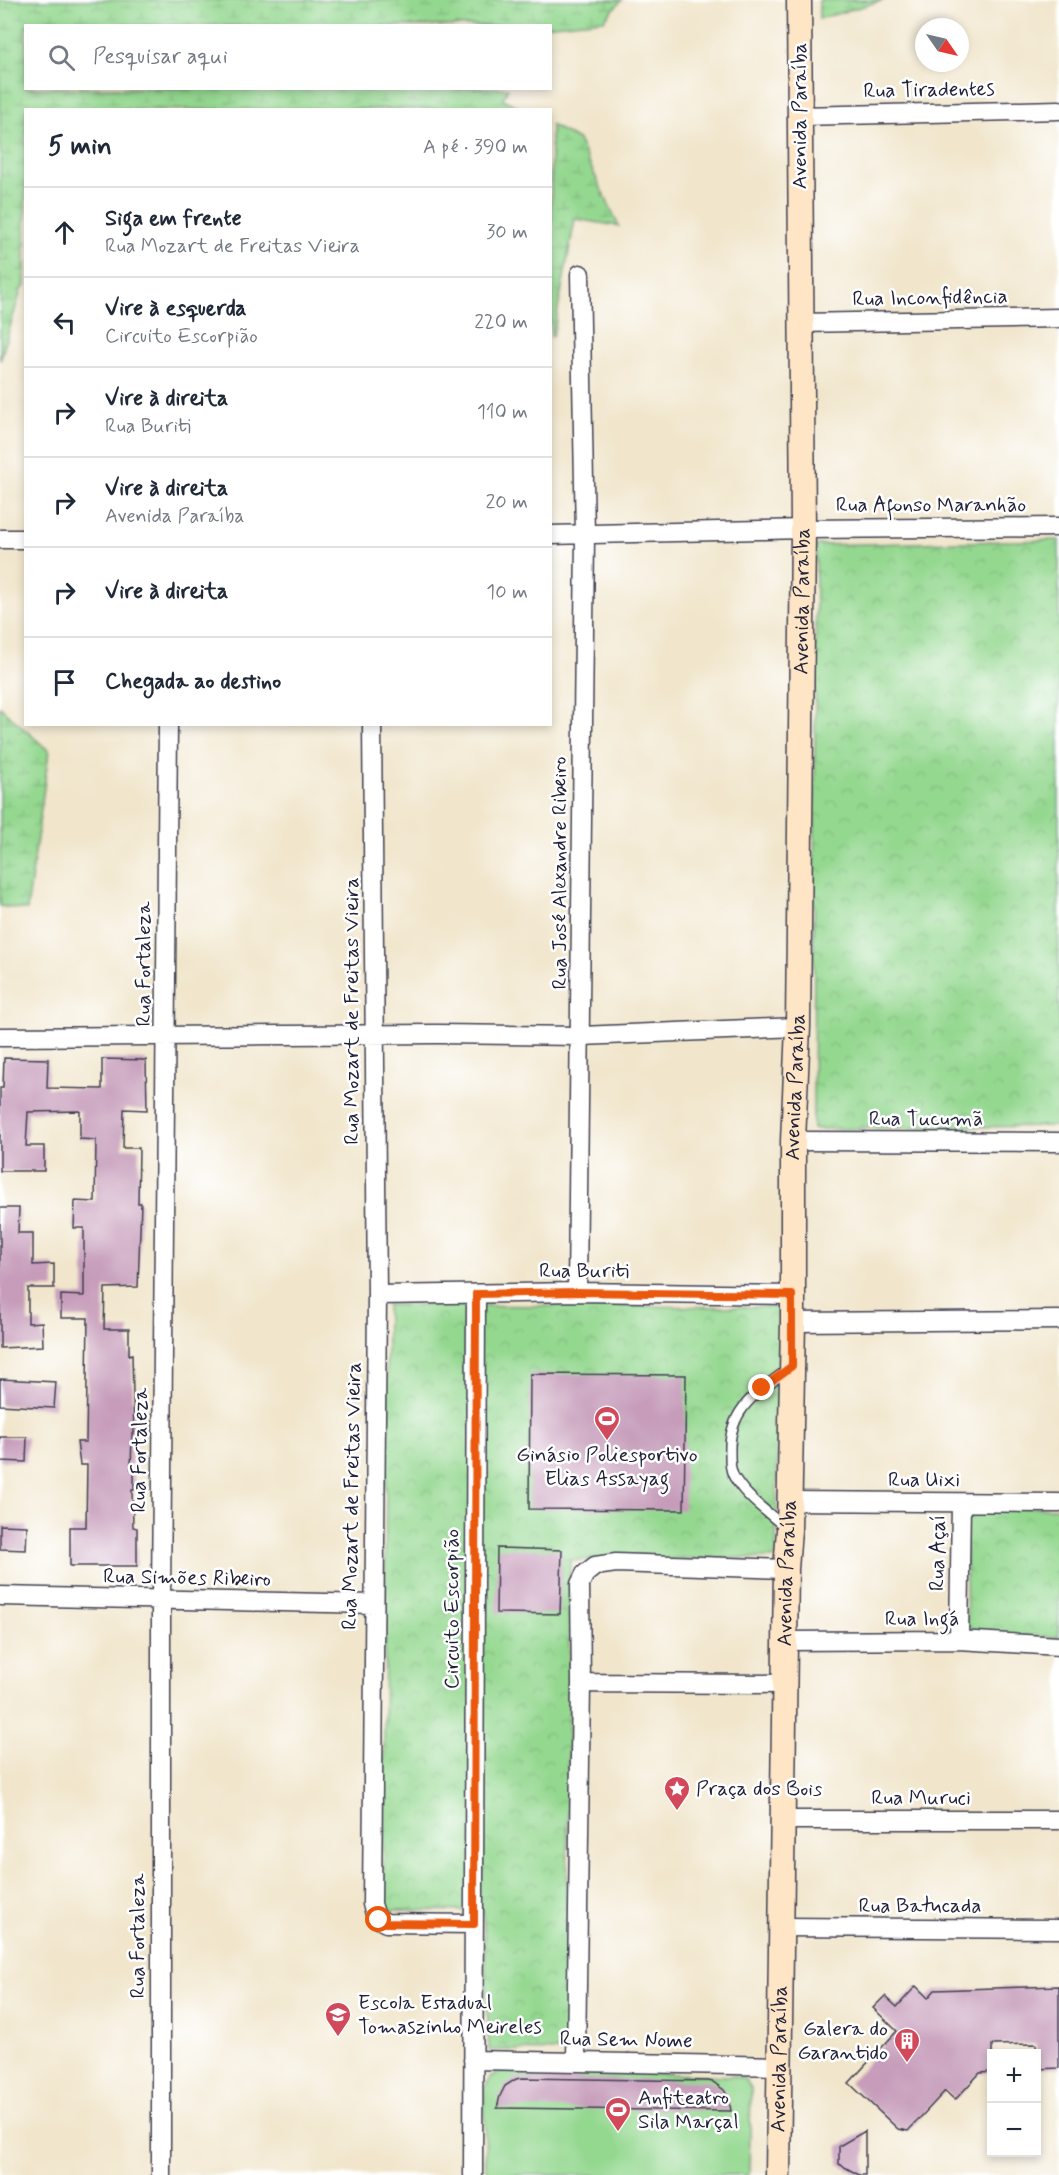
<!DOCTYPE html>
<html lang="pt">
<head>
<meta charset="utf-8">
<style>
  body { margin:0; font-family:Mynerve,sans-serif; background:#f6f6f7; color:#1f2937 }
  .controls { position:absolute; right:18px; bottom:18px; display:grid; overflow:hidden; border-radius:0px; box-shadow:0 3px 9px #0003 }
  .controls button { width:54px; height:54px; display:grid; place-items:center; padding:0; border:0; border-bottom:2px solid #e0e1e3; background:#fff; color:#1f2937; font:30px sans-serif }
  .compass { position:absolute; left:915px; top:18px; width:54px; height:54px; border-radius:50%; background:#fff; box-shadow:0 3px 9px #0003; rotate:124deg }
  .stop { position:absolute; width:18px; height:18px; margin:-14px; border:4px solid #ea580c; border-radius:50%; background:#fff }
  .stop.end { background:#ea580c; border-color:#fff; box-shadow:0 2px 6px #0008 }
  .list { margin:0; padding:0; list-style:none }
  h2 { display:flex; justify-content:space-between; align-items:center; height:78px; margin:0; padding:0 24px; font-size:26px }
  h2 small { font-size:20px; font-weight:400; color:#747a83 }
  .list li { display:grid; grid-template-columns:39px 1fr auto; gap:18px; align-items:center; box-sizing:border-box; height:90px; padding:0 24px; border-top:2px solid #e0e1e3 }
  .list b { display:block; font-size:22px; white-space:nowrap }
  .list p { margin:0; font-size:20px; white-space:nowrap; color:#747a83 }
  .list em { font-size:20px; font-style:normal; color:#747a83 }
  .icon { flex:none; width:33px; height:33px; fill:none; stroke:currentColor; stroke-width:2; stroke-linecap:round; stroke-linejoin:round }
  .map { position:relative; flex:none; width:1059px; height:2175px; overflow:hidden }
  .search { position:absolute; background:#fff; box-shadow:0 3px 9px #0003; left:24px; top:24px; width:528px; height:66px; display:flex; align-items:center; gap:15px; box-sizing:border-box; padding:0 21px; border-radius:0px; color:#747a83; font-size:22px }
  .panel { position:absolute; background:#fff; box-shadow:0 3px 9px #0003; left:24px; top:108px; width:528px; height:618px; border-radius:0px }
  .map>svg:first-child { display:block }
  .grass { fill:#94d890; stroke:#5b7d66; stroke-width:1.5 }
  .wetland { fill:url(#wetland-marsh); stroke:#5b7d66; stroke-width:1.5 }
  .park { fill:url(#park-crowns); stroke:#5b7d66; stroke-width:1.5 }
  .building { fill:#c69cba }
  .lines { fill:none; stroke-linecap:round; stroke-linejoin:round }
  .lane-casing { stroke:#413f51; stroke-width:12 }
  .street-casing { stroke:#413f51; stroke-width:21 }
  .secondary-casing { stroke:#413f51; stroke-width:27 }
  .lane { stroke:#fff; stroke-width:9 }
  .street { stroke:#fff; stroke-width:18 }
  .secondary { stroke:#fde5c5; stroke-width:24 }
  .route { stroke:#ea580c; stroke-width:8 }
  .labels { text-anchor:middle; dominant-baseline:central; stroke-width:5; stroke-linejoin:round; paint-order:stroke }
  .street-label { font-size:21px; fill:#22223b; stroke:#fff }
  .poi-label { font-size:21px; fill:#22223b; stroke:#fff; text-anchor:start }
</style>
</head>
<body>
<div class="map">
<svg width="1059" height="2175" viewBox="0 0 1059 2175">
  <defs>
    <pattern id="wetland-marsh" width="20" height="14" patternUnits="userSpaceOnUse" patternTransform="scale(1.5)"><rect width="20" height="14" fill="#94d890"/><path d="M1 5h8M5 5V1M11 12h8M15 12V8" fill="none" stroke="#7fb97d"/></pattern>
    <pattern id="park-crowns" width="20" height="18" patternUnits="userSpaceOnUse" patternTransform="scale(1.5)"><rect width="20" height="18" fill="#94d890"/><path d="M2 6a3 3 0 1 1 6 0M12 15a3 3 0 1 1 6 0" fill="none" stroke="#7fb97d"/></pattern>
  </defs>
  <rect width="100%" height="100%" fill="#fff"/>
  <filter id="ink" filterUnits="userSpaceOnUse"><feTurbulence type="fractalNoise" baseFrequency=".0167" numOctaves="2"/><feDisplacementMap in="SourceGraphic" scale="12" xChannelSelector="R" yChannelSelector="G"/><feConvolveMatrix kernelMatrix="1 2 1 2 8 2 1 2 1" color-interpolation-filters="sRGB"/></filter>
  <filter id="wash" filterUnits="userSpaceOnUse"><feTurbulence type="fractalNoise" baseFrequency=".008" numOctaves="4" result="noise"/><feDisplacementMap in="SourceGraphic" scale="24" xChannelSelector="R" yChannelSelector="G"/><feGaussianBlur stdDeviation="1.35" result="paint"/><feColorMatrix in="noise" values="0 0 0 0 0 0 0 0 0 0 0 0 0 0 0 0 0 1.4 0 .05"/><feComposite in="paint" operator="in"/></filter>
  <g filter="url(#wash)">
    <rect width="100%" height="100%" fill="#f1e6cc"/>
    <path class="grass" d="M504 2069 733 2076 745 2079 751 2088 749 2175H486L484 2090 490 2078Z"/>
    <path class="wetland" d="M0 0H622L604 20 543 26H26V88H508L503 99 522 109 26 110 25 286 21 290 0 361Z
      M819 0H884L819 19Z
      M551 125 578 140 619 226 575 219 553 336 551 337Z
      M0 707 49 751 27 910 0 906Z"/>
    <path class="park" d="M1059 540V1126L813 1129 816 545Z
      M387 1305 779 1307 776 1558 570 1560 566 2051 489 2050 483 1911 383 1910Z
      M965 1506 1059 1508V1637L967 1634Z"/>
    <g id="blocks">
      <path class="building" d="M4 1058 48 1059 47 1088 102 1089V1059L146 1060 147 1110 124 1109 123 1148H139L138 1203H141L138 1287 105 1288 104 1329H129V1355L132 1354 134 1434H132L131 1469H134V1490H132L133 1527 137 1528V1566H70V1527H86L87 1465H80L77 1442H86L88 1318H61V1295L84 1296V1228H74L75 1201 95 1202 96 1140 80 1139V1111L28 1112 26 1146H44V1171H0V1088H3Z
        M0 1208H19L18 1233H33V1265L54 1264V1288H28V1323L42 1322 43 1346 0 1348Z
        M530 1374 686 1375 684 1510 529 1509Z
        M0 1379 56 1382 54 1408 0 1405Z
        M0 1437H27L26 1462 0 1461Z
        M0 1525 27 1526 26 1550 0 1549Z
        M497 1548 562 1550 560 1614 496 1613Z
        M916 1986 928 1998 935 1990 1059 1986V2068L1036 2069V2044L992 2045V2072L980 2073 955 2100 945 2091 908 2131 898 2129 849 2083 897 2031 873 2008 885 1996 897 2007Z
        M522 2078 708 2081 713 2082 724 2090 729 2099 731 2111 497 2108 500 2096 505 2086 516 2079Z
        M865 2131V2175H859L839 2164V2146Z"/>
    </g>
  </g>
  <g filter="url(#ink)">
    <use href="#blocks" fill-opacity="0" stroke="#413f51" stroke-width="1.5"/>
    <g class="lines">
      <defs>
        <path id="lane" d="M786 1528C769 1513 748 1499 736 1480 730 1472 730 1463 730 1453 728 1408 758 1392 790 1368"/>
        <path id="street" d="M800 116 1059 110
          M801 323 1059 318
          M550 535 803 529 1059 527
          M0 539H26
          M372 724 377 1295 372 1904 376 1917 386 1923 474 1924
          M0 1037 437 1034 581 1036 798 1027
          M793 1141 1059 1142
          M577 1292 585 535 580 274
          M377 1295 577 1292 792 1295
          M793 1322 1059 1320
          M789 1501 1059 1503
          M0 1596 373 1604
          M959 1640 961 1503
          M785 1641 959 1640 1059 1646
          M581 1683 784 1684
          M782 1820H1059
          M781 1927 1059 1929
          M473 2060 778 2066
          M576 2061 581 1683 580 1584 585 1574 595 1566 616 1563 786 1569
          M161 2175V1600L168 724
          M473 2175 476 1294"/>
        <g id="secondary">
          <path id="s1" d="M778 2175 786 1569 789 1530 793 1322V1141L798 1027 803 529 799 0"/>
        </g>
      </defs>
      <use href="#lane" class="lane-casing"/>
      <use href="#street" class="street-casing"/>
      <use href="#secondary" class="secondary-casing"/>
      <use href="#lane" class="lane"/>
      <use href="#street" class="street"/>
      <use href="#secondary" class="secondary"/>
    </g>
  </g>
  <g class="lines" filter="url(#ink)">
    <path class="route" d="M379 1920 386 1923 474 1924 476 1294 577 1292 792 1295V1366L762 1388"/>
  </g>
  <defs>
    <symbol id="stadium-pin" viewBox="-11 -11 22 30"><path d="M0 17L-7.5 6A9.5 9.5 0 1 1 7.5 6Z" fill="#d1495b" stroke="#fff"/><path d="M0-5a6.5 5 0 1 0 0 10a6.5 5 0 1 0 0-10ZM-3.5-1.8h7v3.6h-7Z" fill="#fff"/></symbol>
    <symbol id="sight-pin" viewBox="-11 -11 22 30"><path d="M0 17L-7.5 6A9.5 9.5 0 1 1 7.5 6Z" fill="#d1495b" stroke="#fff"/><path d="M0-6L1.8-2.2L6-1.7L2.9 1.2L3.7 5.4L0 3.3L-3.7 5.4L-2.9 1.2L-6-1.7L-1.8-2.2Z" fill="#fff"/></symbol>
    <symbol id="school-pin" viewBox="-11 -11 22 30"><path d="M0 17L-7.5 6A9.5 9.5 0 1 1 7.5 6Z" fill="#d1495b" stroke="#fff"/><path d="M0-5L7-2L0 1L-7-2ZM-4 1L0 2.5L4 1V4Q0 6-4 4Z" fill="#fff"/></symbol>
    <symbol id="building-pin" viewBox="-11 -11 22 30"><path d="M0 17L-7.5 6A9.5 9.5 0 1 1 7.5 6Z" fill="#d1495b" stroke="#fff"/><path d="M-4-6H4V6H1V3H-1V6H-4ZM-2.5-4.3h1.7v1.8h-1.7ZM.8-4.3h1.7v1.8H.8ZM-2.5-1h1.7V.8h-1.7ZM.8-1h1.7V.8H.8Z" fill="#fff"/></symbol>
  </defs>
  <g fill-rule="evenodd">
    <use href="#stadium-pin" x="592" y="1404" width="30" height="40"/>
    <use href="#sight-pin" x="662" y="1774" width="30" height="40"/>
    <use href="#school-pin" x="323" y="2000" width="30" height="40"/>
    <use href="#building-pin" x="892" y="2026" width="30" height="40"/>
    <use href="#stadium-pin" x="603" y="2095" width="30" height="40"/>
  </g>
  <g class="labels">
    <g class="street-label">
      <text transform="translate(929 90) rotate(-1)">Rua Tiradentes</text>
      <text transform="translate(800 116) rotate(-90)">Avenida Paraíba</text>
      <text transform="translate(930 298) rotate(-1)">Rua Inconfidência</text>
      <text x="931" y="505">Rua Afonso Maranhão</text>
      <text stroke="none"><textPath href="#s1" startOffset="1574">Avenida Paraíba</textPath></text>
      <text transform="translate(560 873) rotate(-90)">Rua José Alexandre Ribeiro</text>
      <text transform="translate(144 964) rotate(-90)">Rua Fortaleza</text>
      <text transform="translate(352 1011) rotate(-90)">Rua Mozart de Freitas Vieira</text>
      <text stroke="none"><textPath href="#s1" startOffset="1088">Avenida Paraíba</textPath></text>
      <text x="926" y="1119">Rua Tucumã</text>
      <text x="584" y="1271">Rua Buriti</text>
      <text transform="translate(140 1450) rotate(-89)">Rua Fortaleza</text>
      <text x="924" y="1480">Rua Uixi</text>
      <text transform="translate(352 1496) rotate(-89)">Rua Mozart de Freitas Vieira</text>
      <text transform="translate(938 1553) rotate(-89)">Rua Açaí</text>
      <text stroke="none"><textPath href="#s1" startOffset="602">Avenida Paraíba</textPath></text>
      <text transform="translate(187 1578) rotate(1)">Rua Simões Ribeiro</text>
      <text transform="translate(452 1609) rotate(-90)">Circuito Escorpião</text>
      <text x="922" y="1619">Rua Ingá</text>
      <text x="921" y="1798">Rua Muruci</text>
      <text x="920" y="1906">Rua Batucada</text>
      <text transform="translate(138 1936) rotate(-90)">Rua Fortaleza</text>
      <text transform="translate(626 2040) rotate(1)">Rua Sem Nome</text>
      <text stroke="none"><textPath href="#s1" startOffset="116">Avenida Paraíba</textPath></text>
    </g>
    <g class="poi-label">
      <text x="607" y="1455" text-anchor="middle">Ginásio Poliesportivo<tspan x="607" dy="24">Elias Assayag</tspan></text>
      <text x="696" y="1789">Praça dos Bois</text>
      <text x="358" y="2003">Escola Estadual<tspan x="358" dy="24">Tomaszinho Meireles</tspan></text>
      <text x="888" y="2029" text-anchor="end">Galera do<tspan x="888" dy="24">Garantido</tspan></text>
      <text x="638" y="2098">Anfiteatro<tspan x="638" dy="24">Sila Marçal</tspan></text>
    </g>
  </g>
</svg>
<div class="controls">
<button>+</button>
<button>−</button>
</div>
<svg class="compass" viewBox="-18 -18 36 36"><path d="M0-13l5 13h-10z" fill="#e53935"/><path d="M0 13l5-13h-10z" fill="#747a83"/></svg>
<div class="stop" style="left:379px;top:1920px"></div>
<div class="stop end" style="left:762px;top:1388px"></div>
<div class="search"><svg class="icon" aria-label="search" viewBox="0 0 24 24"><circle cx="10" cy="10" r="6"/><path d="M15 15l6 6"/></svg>Pesquisar aqui</div>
<section class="panel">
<h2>5 min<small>A pé · 390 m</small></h2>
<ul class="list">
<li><svg class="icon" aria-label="ahead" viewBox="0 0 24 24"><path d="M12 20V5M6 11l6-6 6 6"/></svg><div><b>Siga em frente</b><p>Rua Mozart de Freitas Vieira</p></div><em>30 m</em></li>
<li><svg class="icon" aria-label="left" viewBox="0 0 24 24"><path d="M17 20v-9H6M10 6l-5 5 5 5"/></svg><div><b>Vire à esquerda</b><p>Circuito Escorpião</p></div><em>220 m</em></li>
<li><svg class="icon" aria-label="right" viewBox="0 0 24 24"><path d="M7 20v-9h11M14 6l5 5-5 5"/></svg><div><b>Vire à direita</b><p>Rua Buriti</p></div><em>110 m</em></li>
<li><svg class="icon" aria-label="right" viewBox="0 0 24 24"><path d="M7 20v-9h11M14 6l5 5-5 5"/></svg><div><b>Vire à direita</b><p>Avenida Paraíba</p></div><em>20 m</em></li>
<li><svg class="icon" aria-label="right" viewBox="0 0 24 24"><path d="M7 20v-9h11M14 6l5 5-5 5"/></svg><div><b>Vire à direita</b></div><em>10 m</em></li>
<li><svg class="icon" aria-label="arrive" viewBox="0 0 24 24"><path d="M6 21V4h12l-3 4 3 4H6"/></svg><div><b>Chegada ao destino</b></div></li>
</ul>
</section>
</div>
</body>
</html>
